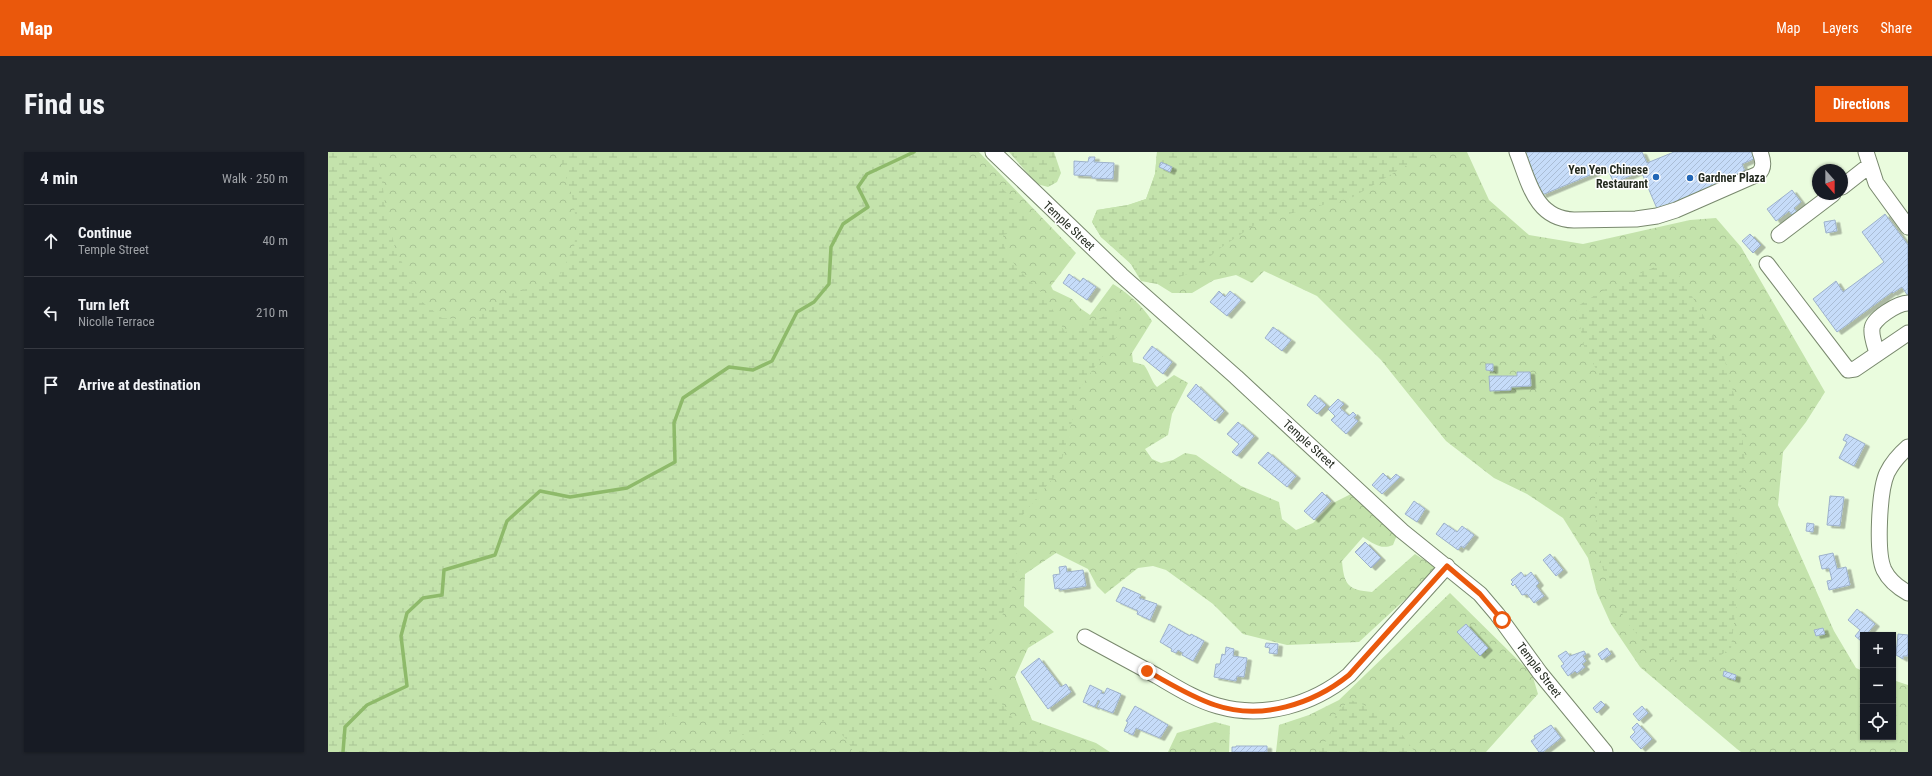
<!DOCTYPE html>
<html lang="en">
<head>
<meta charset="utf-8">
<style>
  body { margin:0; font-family:"Roboto Condensed",sans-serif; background:#20242c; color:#f1f3f6 }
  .controls { position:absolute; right:12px; bottom:12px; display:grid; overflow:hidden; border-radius:0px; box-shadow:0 1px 3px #0004 }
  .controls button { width:36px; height:36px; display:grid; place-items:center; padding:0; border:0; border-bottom:1px solid #363941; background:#171b24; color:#f1f3f6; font:20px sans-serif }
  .compass { position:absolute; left:1484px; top:12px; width:36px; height:36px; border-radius:50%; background:#171b24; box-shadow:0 1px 3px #0004; rotate:159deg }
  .stop { position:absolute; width:12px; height:12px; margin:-9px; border:3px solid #ea580c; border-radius:50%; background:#fff }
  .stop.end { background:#ea580c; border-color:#fff; box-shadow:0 1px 4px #0008 }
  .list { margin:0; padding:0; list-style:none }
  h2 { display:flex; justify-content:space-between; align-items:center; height:52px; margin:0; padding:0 16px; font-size:17px }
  h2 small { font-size:13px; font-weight:400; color:#9ea1a6 }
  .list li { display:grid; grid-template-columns:26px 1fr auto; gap:12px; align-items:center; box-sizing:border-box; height:72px; padding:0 16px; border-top:1px solid #363941 }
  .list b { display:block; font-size:15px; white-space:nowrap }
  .list p { margin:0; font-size:13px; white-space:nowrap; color:#9ea1a6 }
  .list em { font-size:13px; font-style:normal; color:#9ea1a6 }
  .icon { flex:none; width:22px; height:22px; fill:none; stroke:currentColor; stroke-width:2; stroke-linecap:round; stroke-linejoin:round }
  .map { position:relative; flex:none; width:1580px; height:600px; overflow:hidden; border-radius:0px }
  header { display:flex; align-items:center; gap:24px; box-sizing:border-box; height:56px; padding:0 20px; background:#ea580c; color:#fff }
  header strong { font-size:19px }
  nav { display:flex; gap:22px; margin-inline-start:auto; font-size:14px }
  .intro { display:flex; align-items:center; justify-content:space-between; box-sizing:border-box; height:96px; padding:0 24px }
  h1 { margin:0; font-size:28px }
  .button { padding:10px 18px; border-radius:0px; background:#ea580c; color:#fff; font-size:14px; font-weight:700 }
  main { display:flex; gap:24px; padding:0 24px }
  aside { flex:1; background:#171b24; border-radius:0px; box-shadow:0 1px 3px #0004 }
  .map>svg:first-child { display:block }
  .forest { fill:url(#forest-crowns) }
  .wetland { fill:url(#wetland-marsh) }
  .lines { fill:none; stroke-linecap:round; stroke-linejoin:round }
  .stream { stroke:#8eba6a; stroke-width:3.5 }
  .building { fill:url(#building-hatch); stroke:#9db1cb; filter:url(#shadow) }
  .minor-casing { stroke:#79896e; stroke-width:17 }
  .minor { stroke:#fff; stroke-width:15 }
  .route { stroke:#ea580c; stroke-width:5 }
  .poi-dot { fill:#2166b6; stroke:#fff; stroke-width:1.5 }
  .labels { text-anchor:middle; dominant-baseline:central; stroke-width:3; stroke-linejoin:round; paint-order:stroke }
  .poi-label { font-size:12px; font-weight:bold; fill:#232a1f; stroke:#fff; text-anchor:end }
  .street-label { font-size:12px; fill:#232a1f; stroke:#fff }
</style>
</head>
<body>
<header>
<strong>Map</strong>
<nav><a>Map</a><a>Layers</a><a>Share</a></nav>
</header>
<div class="intro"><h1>Find us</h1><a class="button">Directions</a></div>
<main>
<aside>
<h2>4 min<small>Walk · 250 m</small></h2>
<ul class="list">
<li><svg class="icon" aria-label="ahead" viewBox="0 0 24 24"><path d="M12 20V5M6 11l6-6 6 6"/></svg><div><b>Continue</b><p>Temple Street</p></div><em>40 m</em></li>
<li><svg class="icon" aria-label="left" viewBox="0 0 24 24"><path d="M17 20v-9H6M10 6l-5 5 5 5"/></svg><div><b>Turn left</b><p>Nicolle Terrace</p></div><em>210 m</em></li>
<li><svg class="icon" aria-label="arrive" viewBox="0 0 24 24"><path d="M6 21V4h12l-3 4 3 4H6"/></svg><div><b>Arrive at destination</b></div></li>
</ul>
</aside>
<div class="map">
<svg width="1580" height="600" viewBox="0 0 1580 600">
  <defs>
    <pattern id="forest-crowns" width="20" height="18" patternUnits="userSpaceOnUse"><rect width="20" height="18" fill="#c4e3ac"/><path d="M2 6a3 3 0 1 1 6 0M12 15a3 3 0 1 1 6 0" fill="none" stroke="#a8c394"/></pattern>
    <pattern id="wetland-marsh" width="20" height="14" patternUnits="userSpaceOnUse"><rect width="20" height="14" fill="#c4e3ac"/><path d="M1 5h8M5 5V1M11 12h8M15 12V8" fill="none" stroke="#a8c394"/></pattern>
    <pattern id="building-hatch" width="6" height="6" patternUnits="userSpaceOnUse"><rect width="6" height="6" fill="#c6dcf9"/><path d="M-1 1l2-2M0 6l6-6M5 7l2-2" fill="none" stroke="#aabdd5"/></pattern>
    <filter id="shadow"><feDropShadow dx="4.5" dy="2.5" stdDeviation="0" flood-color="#0004"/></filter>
  </defs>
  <rect width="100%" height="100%" fill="#eafcde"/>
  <path class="forest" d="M0 0H651L748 101 723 134 725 138 744 147 752 156 762 163 785 132C801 142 814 153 824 169L804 201 805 210 816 213C822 221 823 229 829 235L846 223 860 231 844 262 840 283 817 297 824 307 833 311 845 308 857 301 868 303 913 334 951 350 954 367 968 378 985 371 1005 351 1029 339 1069 383 1065 393C1053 398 1046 392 1035 385L1014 409C1016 433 1020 438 1044 440L1087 402 1110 417 1031 490 959 493 915 482 885 452 838 418 825 414 810 416 777 442 769 434 760 417 728 401 697 422 696 454 726 480 700 496 687 525 704 568 768 591 782 600H0Z
    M829 0H1139L1161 48 1201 83 1255 92 1362 68 1388 66 1413 95 1497 240 1478 270 1455 300 1450 353 1506 479 1528 516 1535 519V585H1565V528L1580 533V600H1413L1409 597 1312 515 1283 472 1269 441 1260 406 1235 366 1199 342 1166 326 1118 289 1053 208 989 144 936 119 924 131 908 123 886 128 864 141H844L815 123 773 85 764 70 769 58 800 53 818 47 827 22Z
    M1122 441 1204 522 1210 542 1158 600H948L951 573 981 563 1011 548Z
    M887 570 902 574 901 600H840L849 581Z"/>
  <path class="wetland" d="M0 0H50L58 59 67 96 93 149 114 166 146 168 177 144 204 135 233 121 246 95 249 73 244 44 230 0H637L687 49 703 72 692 79 675 83 678 101 692 119 717 144 737 180 790 159 794 169 788 186 753 234 731 319 689 370 688 419 681 448 669 475 653 493 648 506C662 542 689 573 716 600H525L520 589 499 568 453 582 408 583 376 567 342 564 315 600H0Z
    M681 0H726L733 21 729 30 720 35 709 32Z
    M829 0H1101L1025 45 931 70 888 99 866 120 829 132 813 129 801 109 773 85 764 70 769 58 800 53 818 47 827 22Z
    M1327 115 1349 120 1373 159 1396 205 1412 266 1417 309 1412 342 1408 410V455L1403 496 1383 510 1354 511 1324 500 1298 469 1280 433 1269 398 1267 348 1272 279 1270 221 1256 194 1248 155 1284 133Z
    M1022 548C1058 559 1066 571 1087 600H990L1002 583 1008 561Z"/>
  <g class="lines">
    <path class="stream" d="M15 600 17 575 39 553 79 534 73 484 79 461 95 446 114 443 116 418 167 403 179 369 212 339 242 345 299 336 347 310 346 271 355 246 401 215 425 218 444 209 469 160 486 150 501 132 503 95 515 72 540 55 530 35 539 22 586 0"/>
  </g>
  <path class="building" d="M1196 0H1314L1319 11 1346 0H1425L1428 6 1414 12 1418 22 1330 59 1313 19 1286 31 1279 16 1214 43Z
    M761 5H767L766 10 786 11 785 27 764 26V24L746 23V9L760 10Z
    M833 10 844 15 842 20 831 15Z
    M1464 38 1473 50 1466 56 1469 60 1464 63 1461 59 1448 69 1439 57Z
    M1557 62 1580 93V144L1574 135 1565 141 1564 140 1509 180 1485 147 1508 129 1515 140 1556 110 1534 80Z
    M1507 68 1509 79 1498 81 1496 70Z
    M1422 82 1433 93 1425 101 1414 89Z
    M741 122 752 130 755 126 768 135 759 148 735 131Z
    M891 139 897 145 902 139 913 148 899 164 882 150Z
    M945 175 963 188 954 199 937 186Z
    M824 194 844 210 835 222 815 206Z
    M1158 212H1165V219L1158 218Z
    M1189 220H1202L1203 234 1183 235V238L1162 239 1161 224H1189Z
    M868 232 896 259 887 269 859 244Z
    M987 243 998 253 989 262 979 253Z
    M1010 247 1016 252 1012 256 1021 264 1025 260 1028 263 1026 266 1030 269 1018 282 1003 268 1007 264 1000 257Z
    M910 270 926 284 909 304 904 300 911 292 899 282Z
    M1518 282 1537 292 1526 314 1511 306 1519 290 1515 288Z
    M940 300 968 324 959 335 930 311Z
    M1055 321 1062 328 1068 322 1072 325 1054 342 1044 333Z
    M994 340 1003 349 986 368 976 359Z
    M1502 344 1516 345 1512 374 1499 373Z
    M1086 349 1097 357 1089 370 1077 362Z
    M1116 371 1129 380 1134 374 1146 383 1136 396 1133 394 1130 398 1108 382Z
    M1479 371 1486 372 1485 380 1478 379Z
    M1037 390 1053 406 1043 416 1027 400Z
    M1505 401 1509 417 1518 415 1522 433 1501 438 1499 429 1504 428 1501 416 1494 417 1491 404Z
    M1222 402 1235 418 1228 424 1215 408Z
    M738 414 739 420 755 418 758 434 732 438V436L727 437 725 423 732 422 731 415Z
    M1193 420 1197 425 1203 420 1211 431 1208 434 1216 444 1206 451 1199 442 1194 443 1187 432 1185 434 1183 432 1185 430 1183 428Z
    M795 435 813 443 811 446 829 452 822 468 809 462 810 459 788 449Z
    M1529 457 1547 472 1538 483H1535L1533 489 1527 484 1532 478 1520 468Z
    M841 472 862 484 863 482 876 489 865 509 854 503 855 501 850 498 848 501 843 499 844 497 832 490Z
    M1138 472 1160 496 1152 504 1129 480Z
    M1495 476 1497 482 1488 484 1486 478Z
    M1570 482 1580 483V504H1575V507L1568 503Z
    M938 491 950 492 949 502 941 501 942 496 937 495Z
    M898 495 906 497 905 504 919 506 916 525 909 524 908 529 886 525 888 512H892L894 502 897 503Z
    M1279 496 1283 502 1274 508 1270 502Z
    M1238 499 1242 504 1256 499 1258 502 1255 504 1258 509 1254 512 1257 515 1249 521 1247 519 1240 524 1233 514 1236 512 1230 504Z
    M711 506 733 535 738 532 743 540 720 557 693 520Z
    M1396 519 1408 523 1407 528 1395 524Z
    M762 533 774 539 773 541 776 542 779 536 793 542 785 561 769 555 772 549 770 548 767 555 755 550Z
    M1273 549 1277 553 1269 561 1265 556Z
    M807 554 840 573 832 586 808 576 805 583 796 579 800 570 798 569Z
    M1314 554 1320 561 1311 569 1305 562Z
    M1309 571 1324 587 1313 597 1302 585 1307 580 1304 576Z
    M1223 573 1233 586 1215 600H1211L1203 589 1207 586 1206 584Z
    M908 594H939V600H904V595H908Z"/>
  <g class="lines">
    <defs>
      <path id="minor" d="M665 0 793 123 908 225 1074 379 1152 442 1169 462 1212 521 1277 600
        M1189 0C1201 30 1207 67 1246 68L1308 67 1329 64 1348 58 1430 22C1437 16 1435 8 1432 0
        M1538 0 1548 31 1580 75
        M1514 35 1542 13
        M1451 83 1505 42
        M1439 112 1520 218 1527 217 1580 181
        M1549 201C1547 194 1543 184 1544 177 1544 167 1570 151 1580 151
        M1580 295C1572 302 1564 311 1559 321 1551 339 1548 401 1556 418 1561 428 1571 436 1580 441
        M757 485C781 498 805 511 829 524 848 535 868 548 890 554 936 567 984 553 1021 523L1119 414"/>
    </defs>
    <use href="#minor" class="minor-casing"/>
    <use href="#minor" class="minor"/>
  </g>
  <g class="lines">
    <path class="route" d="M819 519C841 531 863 545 887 553 933 569 985 552 1021 523L1119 414 1152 442 1174 468"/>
  </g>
  <g class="poi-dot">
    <circle cx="1328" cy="25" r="4"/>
    <circle cx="1362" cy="26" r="4"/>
  </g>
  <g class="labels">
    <g class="poi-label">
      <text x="1320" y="18">Yen Yen Chinese<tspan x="1320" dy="14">Restaurant</tspan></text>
      <text x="1370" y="26" text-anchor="start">Gardner Plaza</text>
    </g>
    <g class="street-label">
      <text transform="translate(741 74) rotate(43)">Temple Street</text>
      <text transform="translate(981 292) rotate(42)">Temple Street</text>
      <text transform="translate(1211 518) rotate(53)">Temple Street</text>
    </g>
  </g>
</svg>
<div class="controls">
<button>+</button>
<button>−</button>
<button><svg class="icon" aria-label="locate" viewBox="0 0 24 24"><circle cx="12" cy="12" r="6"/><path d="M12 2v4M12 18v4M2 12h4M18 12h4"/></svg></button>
</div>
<svg class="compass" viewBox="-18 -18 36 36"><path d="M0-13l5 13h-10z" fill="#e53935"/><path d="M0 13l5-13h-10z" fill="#9ea1a6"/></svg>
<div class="stop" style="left:1174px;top:468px"></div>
<div class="stop end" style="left:819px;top:519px"></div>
</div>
</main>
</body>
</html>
